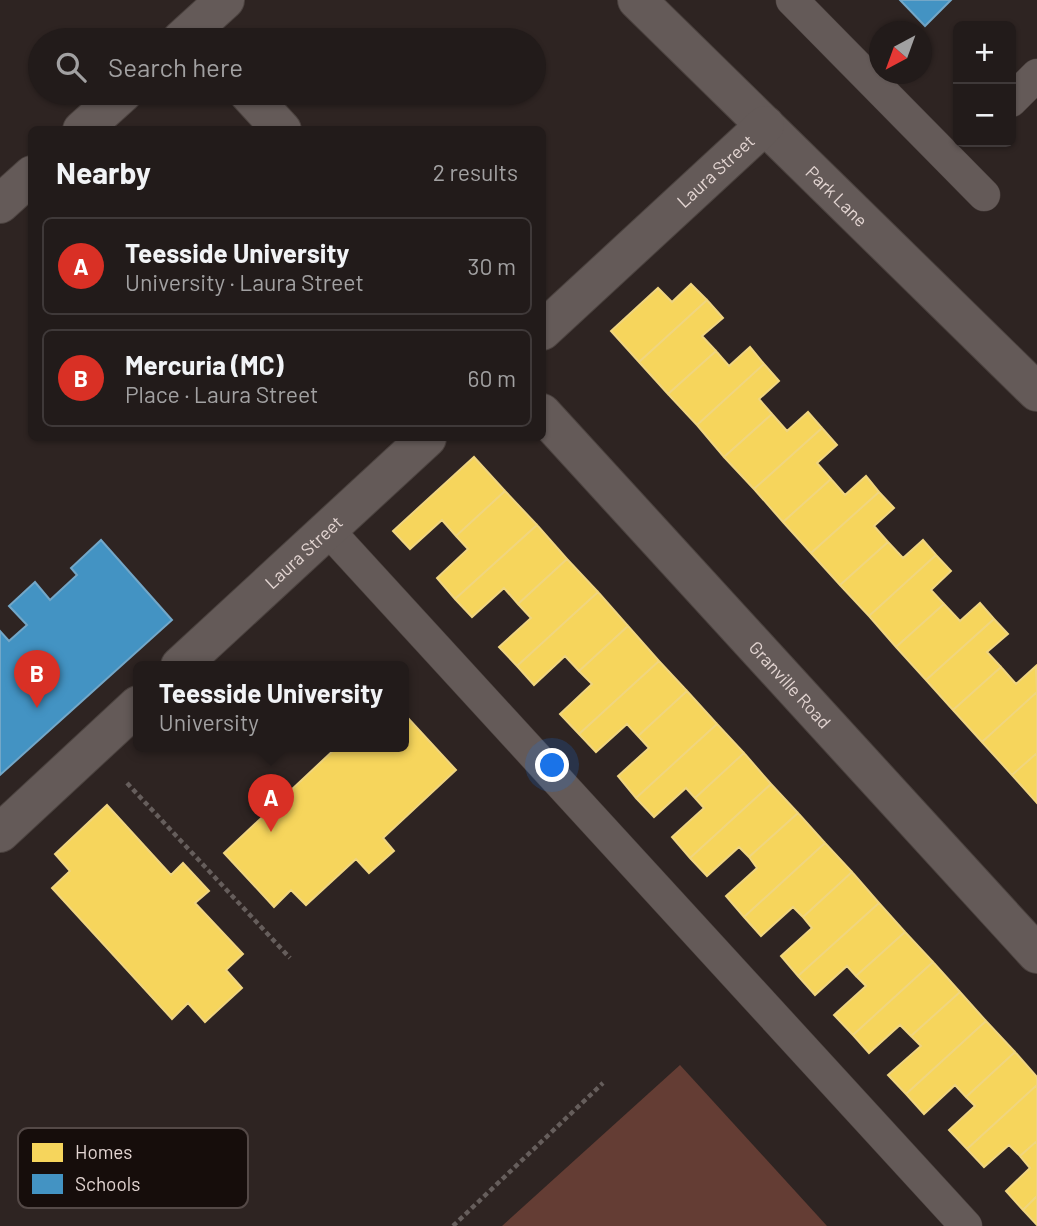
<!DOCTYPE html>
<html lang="en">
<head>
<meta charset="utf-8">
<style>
  body { margin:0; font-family:Barlow,sans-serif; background:#2e2827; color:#f1f3f6 }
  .controls { position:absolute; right:21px; top:21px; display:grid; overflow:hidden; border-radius:10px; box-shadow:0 2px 5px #0004 }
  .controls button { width:63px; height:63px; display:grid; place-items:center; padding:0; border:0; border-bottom:2px solid #3f3939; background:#221b1a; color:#f1f3f6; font:35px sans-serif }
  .compass { position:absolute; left:869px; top:21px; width:63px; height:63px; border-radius:50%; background:#221b1a; box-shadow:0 2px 5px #0004; rotate:221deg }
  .you { position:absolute; left:553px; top:766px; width:24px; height:24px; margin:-18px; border:5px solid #fff; border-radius:50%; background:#1a73e8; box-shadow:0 0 0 10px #1a73e833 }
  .badge { display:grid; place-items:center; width:46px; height:46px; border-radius:50%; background:#d93025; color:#fff; font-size:23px; font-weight:700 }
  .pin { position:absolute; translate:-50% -58px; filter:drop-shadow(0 2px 4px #0008) }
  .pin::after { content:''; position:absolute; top:37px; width:24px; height:21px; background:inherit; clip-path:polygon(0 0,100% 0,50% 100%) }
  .popup { position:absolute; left:133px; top:661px; width:276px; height:91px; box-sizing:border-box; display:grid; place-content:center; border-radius:10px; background:#221b1a; filter:drop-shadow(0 2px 5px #0005); font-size:23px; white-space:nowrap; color:#a2a1a2 }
  .popup b { font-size:26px; color:#f1f3f6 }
  .popup::after { content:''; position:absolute; left:50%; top:100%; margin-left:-14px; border:14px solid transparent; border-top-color:#221b1a }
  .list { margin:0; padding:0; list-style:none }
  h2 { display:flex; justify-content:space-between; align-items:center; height:91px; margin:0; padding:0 28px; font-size:30px }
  h2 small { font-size:23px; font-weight:400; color:#a2a1a2 }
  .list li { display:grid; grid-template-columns:46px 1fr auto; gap:21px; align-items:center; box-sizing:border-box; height:98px; margin:0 14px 14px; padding:0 14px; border:2px solid #3f3939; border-radius:10px }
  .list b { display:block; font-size:26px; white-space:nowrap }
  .list p { margin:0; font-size:23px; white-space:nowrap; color:#a2a1a2 }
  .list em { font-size:23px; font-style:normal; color:#a2a1a2 }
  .icon { flex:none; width:38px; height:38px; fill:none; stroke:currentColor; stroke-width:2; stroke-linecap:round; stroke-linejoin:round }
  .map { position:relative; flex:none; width:1037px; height:1226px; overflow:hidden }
  .search { position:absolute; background:#221b1a; box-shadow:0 2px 5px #0004; left:28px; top:28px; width:518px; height:77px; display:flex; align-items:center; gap:18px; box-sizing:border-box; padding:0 24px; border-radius:38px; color:#a2a1a2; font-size:26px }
  .panel { position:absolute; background:#221b1a; box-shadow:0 2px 5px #0004; left:28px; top:126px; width:518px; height:315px; border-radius:10px }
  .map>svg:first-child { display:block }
  .green { fill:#643d34 }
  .homes { fill:#f6d55c; stroke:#f0d57f; stroke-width:2 }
  .schools { fill:#4393c3; stroke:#73a7c8; stroke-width:2 }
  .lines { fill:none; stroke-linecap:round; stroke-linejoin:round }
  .lane-casing { stroke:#4b423f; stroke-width:33 }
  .street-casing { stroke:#4b423f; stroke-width:40 }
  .path { stroke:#665e5c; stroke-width:4.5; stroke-dasharray:5 3.5; stroke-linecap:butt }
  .lane { stroke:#645a58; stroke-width:32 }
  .street { stroke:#645a58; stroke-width:38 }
  .labels { text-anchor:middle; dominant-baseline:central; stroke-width:7; stroke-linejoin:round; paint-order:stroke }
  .street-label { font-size:18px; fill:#e3d5d2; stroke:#160d0b }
  .key { fill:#160d0b; stroke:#544947; stroke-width:2 }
  .key-label { font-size:19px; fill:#e3d5d2 }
</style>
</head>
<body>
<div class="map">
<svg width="1037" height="1226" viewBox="0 0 1037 1226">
  <rect width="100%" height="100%" fill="#2e2422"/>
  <path class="green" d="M680 1065 827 1226H502Z"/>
  <path class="homes" d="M691 284 707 300 639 362 611 331 658 288 672 302Z
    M707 300 723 318 702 336 716 351 668 394 639 362Z
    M750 347 764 364 697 425 668 394 716 351 729 366Z
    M764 364 779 381 759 399 772 414 724 457 697 425Z
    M808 412 822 428 754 489 724 457 772 414 787 431Z
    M822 428 837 445 817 463 831 479 783 522 754 489Z
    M474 457 505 491 456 536 442 520 410 549 393 531Z
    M866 476 879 492 811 553 783 522 831 479 845 495Z
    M505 491 537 525 455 599 437 578 468 549 456 536Z
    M879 492 894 508 874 526 888 542 840 585 811 553Z
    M537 525 567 559 518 604 504 588 472 617 455 599Z
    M923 540 936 555 869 616 840 585 888 542 903 558Z
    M936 555 951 571 931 590 944 604 896 647 869 616Z
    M567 559 598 592 517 666 499 647 531 618 518 604Z
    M598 592 628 626 579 671 565 656 534 685 517 666Z
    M980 603 994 619 926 680 896 647 944 604 960 621Z
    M994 619 1008 634 987 652 1001 667 953 710 926 680Z
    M628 626 659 661 579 734 560 714 592 684 579 671Z
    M659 661 687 691 638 736 627 724 596 752 579 734Z
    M1036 666 1037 692 982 742 953 710 1001 667 1016 684Z
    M687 691 717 724 636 798 618 776 649 748 638 736Z
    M1037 692V753L1012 775 982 742Z
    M407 717 456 770 383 838 394 851 369 873 356 859 306 905 291 890 274 907 224 853 338 746H404V720Z
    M717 724 744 753 695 798 686 788 654 817 636 798Z
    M744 753 771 784 690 858 672 837 704 808 695 798Z
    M1037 753V803L1012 775Z
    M771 784 798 813 749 857 739 847 707 876 690 858Z
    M107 805 171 875 183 863 209 891 195 903 243 954 226 970 242 988 205 1022 188 1003 172 1019 52 888 70 871 55 854Z
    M798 813 825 843 744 917 726 896 757 868 749 857Z
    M825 843 852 872 803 917 793 907 761 936 744 917Z
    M852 872 879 903 798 976 781 956 812 928 803 917Z
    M879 903 905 932 856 976 847 966 815 995 798 976Z
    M905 932 933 962 853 1035 834 1015 866 986 856 976Z
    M933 962 960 992 911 1036 900 1025 869 1053 853 1035Z
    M960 992 986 1021 906 1094 888 1075 921 1046 911 1036Z
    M986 1021 1015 1052 966 1097 955 1085 924 1114 906 1094Z
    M1015 1052 1037 1077V1085L967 1149 949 1130 975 1106 966 1097Z
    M1037 1085V1141L1020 1156 1009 1145 984 1167 967 1149Z
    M1037 1141V1196L1023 1210 1006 1191 1030 1168 1020 1156Z
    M1037 1196V1225L1023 1210Z"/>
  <path class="schools" d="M900 0H951L925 26Z
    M101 540 172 620 0 775V631L9 641 27 625 9 606 35 582 50 600 77 575 71 568Z"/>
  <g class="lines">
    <defs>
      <path id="lane" d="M792 0 984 195
        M1011 101 1037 75
        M327 529 966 1226"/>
      <g id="street">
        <path id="s1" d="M637 0 1037 392"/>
        <path d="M181 40 225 0"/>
        <path d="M248 93 282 130"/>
        <path d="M82 130 123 93"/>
        <path d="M0 204 32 175"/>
        <path id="s2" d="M542 331 765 125"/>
        <path id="s3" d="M542 413 1037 954"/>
        <path id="s4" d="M180 666 427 438"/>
        <path d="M0 833 138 705"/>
      </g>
    </defs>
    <use href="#lane" class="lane-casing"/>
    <use href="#street" class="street-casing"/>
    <path class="path" d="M127 783 290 958
      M453 1226 603 1083"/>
    <use href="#lane" class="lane"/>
    <use href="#street" class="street"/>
  </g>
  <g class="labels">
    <g class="street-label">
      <text stroke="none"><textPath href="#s2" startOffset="236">Laura Street</textPath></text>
      <text stroke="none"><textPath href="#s1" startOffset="280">Park Lane</textPath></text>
      <text stroke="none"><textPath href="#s4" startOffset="168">Laura Street</textPath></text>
      <text stroke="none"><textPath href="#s3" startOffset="368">Granville Road</textPath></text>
    </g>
  </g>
  <rect x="18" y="1128" width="230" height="80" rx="10" class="key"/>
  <rect x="32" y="1143" width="31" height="19" fill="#f6d55c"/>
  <rect x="32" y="1174" width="31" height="20" fill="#4393c3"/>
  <g class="key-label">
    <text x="75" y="1159">Homes</text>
    <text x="75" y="1191">Schools</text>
  </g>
</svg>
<div class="controls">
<button>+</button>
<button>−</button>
</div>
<svg class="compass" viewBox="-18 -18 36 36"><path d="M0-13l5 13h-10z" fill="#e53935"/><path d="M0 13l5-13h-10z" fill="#a2a1a2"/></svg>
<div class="you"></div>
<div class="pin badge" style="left:271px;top:832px">A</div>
<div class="popup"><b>Teesside University</b>University</div>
<div class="pin badge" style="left:37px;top:708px">B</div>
<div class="search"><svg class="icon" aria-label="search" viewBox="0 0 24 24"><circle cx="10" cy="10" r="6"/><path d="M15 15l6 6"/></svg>Search here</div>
<section class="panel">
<h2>Nearby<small>2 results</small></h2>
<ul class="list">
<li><span class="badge">A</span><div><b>Teesside University</b><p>University · Laura Street</p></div><em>30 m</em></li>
<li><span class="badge">B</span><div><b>Mercuria (MC)</b><p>Place · Laura Street</p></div><em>60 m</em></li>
</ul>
</section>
</div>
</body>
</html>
